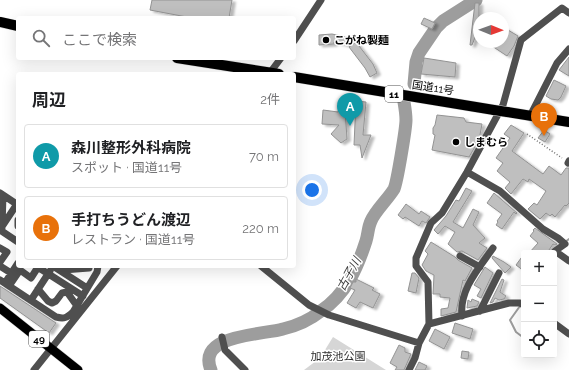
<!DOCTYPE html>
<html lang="ja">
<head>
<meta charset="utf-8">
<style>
  body { margin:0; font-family:Raleway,"Noto Sans JP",sans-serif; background:#f6f6f6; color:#202124 }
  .controls { position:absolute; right:12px; bottom:12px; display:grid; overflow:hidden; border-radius:4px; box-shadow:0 4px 16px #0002 }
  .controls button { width:36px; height:36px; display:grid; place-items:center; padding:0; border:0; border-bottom:1px solid #e0e0e0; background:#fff; color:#202124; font:20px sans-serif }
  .compass { position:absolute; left:473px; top:12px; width:36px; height:36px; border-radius:50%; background:#fff; box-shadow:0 4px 16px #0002; rotate:91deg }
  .you { position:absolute; left:312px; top:190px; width:14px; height:14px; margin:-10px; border:3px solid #fff; border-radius:50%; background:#1a73e8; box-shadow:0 0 0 6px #1a73e833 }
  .badge { display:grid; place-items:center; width:26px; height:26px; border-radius:50%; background:#1a73e8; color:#fff; font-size:13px; font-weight:700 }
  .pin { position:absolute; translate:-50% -33px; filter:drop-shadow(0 1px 2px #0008) }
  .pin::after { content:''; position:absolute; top:21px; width:14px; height:12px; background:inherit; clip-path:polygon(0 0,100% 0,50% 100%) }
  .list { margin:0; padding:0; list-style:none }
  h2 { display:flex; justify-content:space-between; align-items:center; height:52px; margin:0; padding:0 16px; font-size:17px }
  h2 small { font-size:13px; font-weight:400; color:#757577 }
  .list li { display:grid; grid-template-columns:26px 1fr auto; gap:12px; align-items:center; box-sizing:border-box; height:64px; margin:0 8px 8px; padding:0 8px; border:1px solid #e0e0e0; border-radius:4px }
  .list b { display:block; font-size:15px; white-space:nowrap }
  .list p { margin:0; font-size:13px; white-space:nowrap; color:#757577 }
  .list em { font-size:13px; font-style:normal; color:#757577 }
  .icon { flex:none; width:22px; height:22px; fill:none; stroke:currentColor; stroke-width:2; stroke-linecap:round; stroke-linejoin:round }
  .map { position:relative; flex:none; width:569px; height:370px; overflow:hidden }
  .search { position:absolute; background:#fff; box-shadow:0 4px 16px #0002; left:16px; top:16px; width:280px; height:44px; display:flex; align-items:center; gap:10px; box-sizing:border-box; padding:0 14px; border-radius:4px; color:#757577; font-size:15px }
  .panel { position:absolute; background:#fff; box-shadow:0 4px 16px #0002; left:16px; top:72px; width:280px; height:196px; border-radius:4px }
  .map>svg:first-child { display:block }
  .green { fill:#d6d6d6 }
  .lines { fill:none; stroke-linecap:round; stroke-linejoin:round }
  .stream { stroke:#9d9d9d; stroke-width:2 }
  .river { stroke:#9d9d9d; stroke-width:13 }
  .building { fill:#bfbfbf; stroke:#939393; filter:url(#shadow) }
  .major-casing { stroke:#dbdbdb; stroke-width:10 }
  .highway-casing { stroke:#dbdbdb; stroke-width:11 }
  .path { stroke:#717171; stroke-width:1.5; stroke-dasharray:1 2; stroke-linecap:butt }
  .minor { stroke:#4f4f4f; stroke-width:7 }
  .major { stroke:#000; stroke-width:9 }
  .highway { stroke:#000; stroke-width:10 }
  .highway-bridge-casing { stroke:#dbdbdb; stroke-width:11; stroke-linecap:butt }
  .highway-bridge { stroke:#000; stroke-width:10 }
  .poi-dot { fill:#000; stroke:#fff; stroke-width:1.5 }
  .labels { text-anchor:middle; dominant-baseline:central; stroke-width:3; stroke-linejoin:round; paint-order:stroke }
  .shield { fill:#fff; stroke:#4c4c4c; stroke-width:1 }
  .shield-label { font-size:10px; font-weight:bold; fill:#000 }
  .poi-label { font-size:11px; font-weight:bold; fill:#000; stroke:#fff; text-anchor:start }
  .street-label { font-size:11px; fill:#000; stroke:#fff }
  .park-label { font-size:11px; fill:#2d2d2d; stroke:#fff }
  .water-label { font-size:12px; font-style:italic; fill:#3e3e3e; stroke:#fff }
</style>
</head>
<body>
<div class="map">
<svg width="569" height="370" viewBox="0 0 569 370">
  <defs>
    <filter id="shadow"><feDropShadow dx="3.5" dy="2" stdDeviation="1" flood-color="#0004"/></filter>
  </defs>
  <rect width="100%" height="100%" fill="#fff"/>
  <path class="green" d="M333 337 386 370H304L320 358Z"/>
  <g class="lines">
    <path class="stream" d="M565 242 569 239
      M520 306 510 320 516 332 524 338"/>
    <path class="river" d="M414 84 416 62 419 53 436 28 443 21 476 0
      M211 370C196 334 263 335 283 329 296 326 311 319 321 311 346 294 357 269 366 241 368 235 368 227 371 221 375 211 388 199 394 189 397 183 406 128 406 120 406 114 405 108 404 102"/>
  </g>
  <path class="building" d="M152 0H232L229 18H192L150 10Z
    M475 3H479V28L472 45H470Z
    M424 18 435 23 432 29 421 24Z
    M503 27 518 36 514 46 507 56 492 46 495 42H503Z
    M332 34 350 38 348 45 334 42V44L319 45V35Z
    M356 42 373 64 377 73 370 77 365 68 349 47Z
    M569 57V76L559 70Z
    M424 58 456 63 455 77 421 74Z
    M554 80 566 86 561 97 558 100 551 99 546 96Z
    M356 101 366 102 363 135H371L362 158 360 145H354Z
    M339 107 345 109 347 139 341 143 331 134 339 125 322 124 323 110 338 112Z
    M437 115 464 118 466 122 482 124 479 140 469 157 432 150 435 135 433 134V128L435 125Z
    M511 125 524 133 512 151 543 174 549 166 561 175 566 168H569V203L566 206 565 205 555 217 552 214 550 216 546 213 540 219 528 209 534 203 537 205 546 191 529 179 528 182 523 179 511 194 505 188 510 182 497 171 503 163 496 158 510 138 504 134Z
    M544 130 550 134 545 142 538 138Z
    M466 188 472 191 453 222 463 228 473 209 479 212 473 225 485 238 479 243 487 248 478 260 462 251 457 252 448 244 455 232 445 226 438 234 434 230 446 216 456 200 459 201Z
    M494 193 517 213 516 214 514 212 502 229 496 225 498 222 497 221 502 214 487 203Z
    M406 204 419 214 421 211 430 217 426 223 422 221 419 226 405 217 403 219 398 215Z
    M535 228 557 244 555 245 553 244 547 253H529L538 243 530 236 534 231 533 230Z
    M431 242 455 257 458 260 472 268 465 281 463 280 456 312 441 316V309L448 308 450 298 440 297V294H433L434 275 426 271 422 265 428 254 425 251Z
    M524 254V271L516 265Z
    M493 256 504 262 511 267 505 273 492 258Z
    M485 267 493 273 481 298 477 296 481 289 474 285Z
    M412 273H415L419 278 416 293 408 291Z
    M356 279 374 288 372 290 380 294 373 308 360 302 356 308 347 303 355 290 350 288 353 282H356Z
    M502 279 504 280 500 292 506 296 504 299 499 300 495 298 493 302 490 303Z
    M0 286 56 323 49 333 0 298Z
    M472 299 479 302 477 306 467 308 468 300 471 302Z
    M455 323 473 329 470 339 452 333Z
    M435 329 450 337 444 349 429 341Z
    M399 345 405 348V352L411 354 404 370H395L397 367 390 363Z
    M462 351 469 352 468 359 461 358Z
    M419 362 427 366 425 370H415Z"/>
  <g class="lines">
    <defs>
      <path id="major" d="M0 308 78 370"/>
      <path id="highway" d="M0 22 18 26
        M177 58 279 74
        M294 77 494 110
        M507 112 569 122"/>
    </defs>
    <use href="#major" class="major-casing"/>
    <use href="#highway" class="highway-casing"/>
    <path class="path" d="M527 134 562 158"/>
    <path class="minor" d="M294 41 321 0
      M269 74 281 58
      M530 116 557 63 569 49
      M568 163 569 161
      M467 172 500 191 543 229 558 238 565 244 555 251 569 261
      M0 193 18 205
      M18 220V226
      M1 228 17 204
      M2 228 3 195
      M0 230 18 242
      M0 248 7 252 0 262
      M460 256 480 267
      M0 266 11 273
      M36 266 83 296
      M53 266 87 288
      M261 266 309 305 329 315 419 343
      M63 270 89 268 88 266
      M0 280 56 317C64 319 67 318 73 312L97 272 98 266
      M5 283 18 263
      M9 286 20 270 31 278 38 267
      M38 289 48 301 52 303 56 301 62 293 67 292 77 306
      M31 300 50 271
      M480 311 499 273
      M462 316C459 290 479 268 493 248
      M554 323 569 334
      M429 324 509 303H520L524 305
      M222 337 225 350 245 370
      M34 370 117 266
      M409 370 415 358 419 343 429 324 428 282 416 266V258L431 223 442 213 467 172 503 105 521 40 562 8 569 13"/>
    <use href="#major" class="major"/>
    <use href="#highway" class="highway"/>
    <defs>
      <path id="highway-bridge" d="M494 110 507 112"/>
    </defs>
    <use href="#highway-bridge" class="highway-bridge-casing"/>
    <use href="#highway-bridge" class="highway-bridge"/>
  </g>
  <g class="poi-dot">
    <circle cx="326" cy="40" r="4"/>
    <circle cx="456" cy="142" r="4"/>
  </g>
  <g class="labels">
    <g class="shield">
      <rect x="385" y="86" width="18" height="16" rx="3"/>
      <rect x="29" y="331" width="20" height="16" rx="3"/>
    </g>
    <g class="shield-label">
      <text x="394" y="94">11</text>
      <text x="39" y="339">49</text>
    </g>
    <g class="poi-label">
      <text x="334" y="40">こがね製麺</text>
      <text x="464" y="142">しまむら</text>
    </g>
    <g class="street-label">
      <text transform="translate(433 88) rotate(9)">国道11号</text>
    </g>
    <g class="park-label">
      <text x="338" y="356">加茂池公園</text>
    </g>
    <g class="water-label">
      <text transform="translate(349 274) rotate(-61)">古子川</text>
    </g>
  </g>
</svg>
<div class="controls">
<button>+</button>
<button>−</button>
<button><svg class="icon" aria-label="locate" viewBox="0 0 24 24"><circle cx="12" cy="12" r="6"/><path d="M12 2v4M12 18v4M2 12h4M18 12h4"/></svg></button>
</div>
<svg class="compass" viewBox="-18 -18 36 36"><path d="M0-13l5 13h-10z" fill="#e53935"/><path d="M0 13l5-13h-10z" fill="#757577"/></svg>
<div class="you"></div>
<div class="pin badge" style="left:350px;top:126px;background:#0f9aa8">A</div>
<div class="pin badge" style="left:544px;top:136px;background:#e8710a">B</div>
<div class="search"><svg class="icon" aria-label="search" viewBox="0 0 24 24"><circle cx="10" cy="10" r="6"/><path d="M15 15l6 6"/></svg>ここで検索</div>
<section class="panel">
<h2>周辺<small>2件</small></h2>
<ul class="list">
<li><span class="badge" style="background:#0f9aa8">A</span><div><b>森川整形外科病院</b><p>スポット · 国道11号</p></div><em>70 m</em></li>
<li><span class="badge" style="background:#e8710a">B</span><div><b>手打ちうどん渡辺</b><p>レストラン · 国道11号</p></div><em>220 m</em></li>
</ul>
</section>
</div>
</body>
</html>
